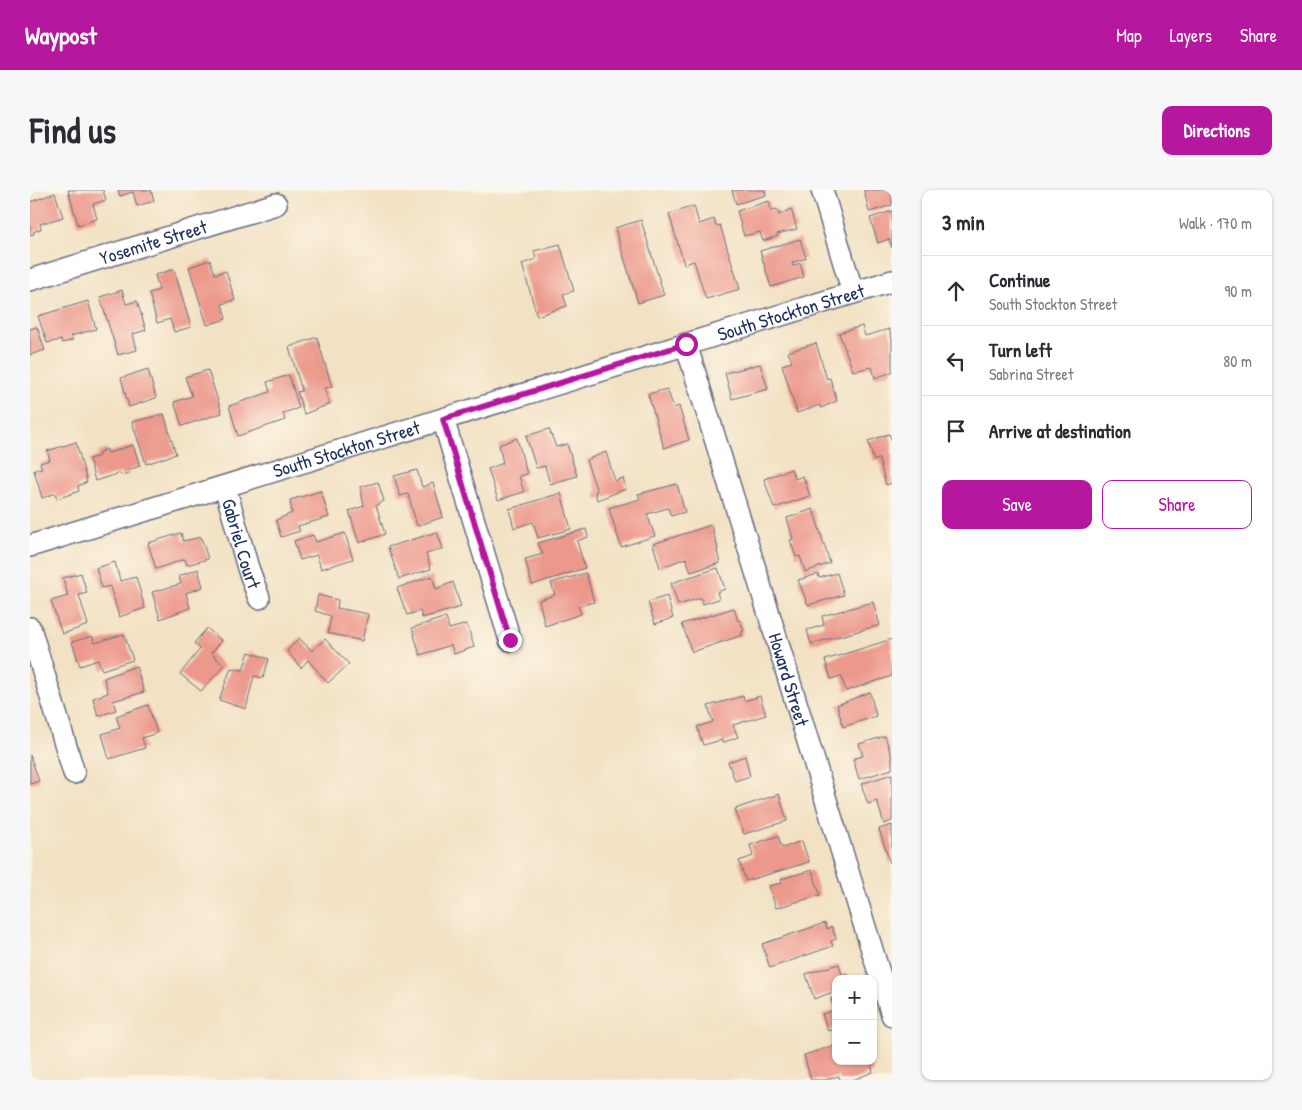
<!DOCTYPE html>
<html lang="en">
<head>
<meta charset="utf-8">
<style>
  body { margin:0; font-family:"Patrick Hand",sans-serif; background:#f7f7f7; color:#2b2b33 }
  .controls { position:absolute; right:15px; bottom:15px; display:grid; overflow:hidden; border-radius:10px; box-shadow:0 1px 4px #0004 }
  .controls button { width:45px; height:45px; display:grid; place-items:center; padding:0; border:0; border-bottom:1px solid #e1e1e2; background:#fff; color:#2b2b33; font:25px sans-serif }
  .stop { position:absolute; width:15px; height:15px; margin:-11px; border:4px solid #b5179e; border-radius:50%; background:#fff }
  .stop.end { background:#b5179e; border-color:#fff; box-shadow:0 1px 5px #0008 }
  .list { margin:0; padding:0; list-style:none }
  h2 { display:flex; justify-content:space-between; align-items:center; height:65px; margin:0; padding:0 20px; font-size:21px }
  h2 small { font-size:16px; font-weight:400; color:#7c7c81 }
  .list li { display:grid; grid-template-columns:32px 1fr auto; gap:15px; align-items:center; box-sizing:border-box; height:70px; padding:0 20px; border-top:1px solid #e1e1e2 }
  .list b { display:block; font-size:19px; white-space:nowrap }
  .list p { margin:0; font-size:16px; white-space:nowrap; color:#7c7c81 }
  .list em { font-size:16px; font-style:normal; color:#7c7c81 }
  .actions { display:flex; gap:10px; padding:15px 20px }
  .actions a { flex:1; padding:11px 0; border:1px solid #b5179e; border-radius:10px; text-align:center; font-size:18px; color:#b5179e }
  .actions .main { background:#b5179e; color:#fff }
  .icon { flex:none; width:28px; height:28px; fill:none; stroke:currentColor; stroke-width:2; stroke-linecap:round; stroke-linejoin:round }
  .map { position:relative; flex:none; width:862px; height:890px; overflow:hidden; border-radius:10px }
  header { display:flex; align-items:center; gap:30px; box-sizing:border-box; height:70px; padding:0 25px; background:#b5179e; color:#fff }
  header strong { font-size:24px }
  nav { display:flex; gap:28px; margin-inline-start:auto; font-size:18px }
  .intro { display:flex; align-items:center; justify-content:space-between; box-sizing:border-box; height:120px; padding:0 30px }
  h1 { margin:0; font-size:35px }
  .button { padding:12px 22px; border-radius:10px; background:#b5179e; color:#fff; font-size:18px; font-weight:700 }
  main { display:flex; gap:30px; padding:0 30px }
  aside { flex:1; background:#fff; border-radius:10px; box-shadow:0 1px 4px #0004 }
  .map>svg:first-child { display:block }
  .building { fill:#ec998c }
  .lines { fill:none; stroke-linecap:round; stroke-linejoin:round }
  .street-casing { stroke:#666d81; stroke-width:24 }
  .street { stroke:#fff; stroke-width:21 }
  .route { stroke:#b5179e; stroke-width:6 }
  .labels { text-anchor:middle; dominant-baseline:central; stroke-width:5; stroke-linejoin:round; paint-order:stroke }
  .street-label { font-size:19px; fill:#1b2f5e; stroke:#fcf5e5 }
</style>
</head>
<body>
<header>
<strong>Waypost</strong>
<nav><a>Map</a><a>Layers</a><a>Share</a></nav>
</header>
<div class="intro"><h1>Find us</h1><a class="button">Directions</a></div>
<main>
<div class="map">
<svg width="862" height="890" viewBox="0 0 862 890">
  <rect width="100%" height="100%" fill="#fcf5e5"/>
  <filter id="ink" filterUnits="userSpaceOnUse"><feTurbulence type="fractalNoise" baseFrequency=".02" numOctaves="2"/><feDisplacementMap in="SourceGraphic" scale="10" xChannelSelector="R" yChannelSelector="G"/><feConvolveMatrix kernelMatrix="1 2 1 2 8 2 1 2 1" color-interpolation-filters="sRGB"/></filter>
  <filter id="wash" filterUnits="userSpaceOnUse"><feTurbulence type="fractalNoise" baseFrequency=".0096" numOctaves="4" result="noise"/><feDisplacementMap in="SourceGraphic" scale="20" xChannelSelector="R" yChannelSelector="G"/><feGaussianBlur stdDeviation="1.12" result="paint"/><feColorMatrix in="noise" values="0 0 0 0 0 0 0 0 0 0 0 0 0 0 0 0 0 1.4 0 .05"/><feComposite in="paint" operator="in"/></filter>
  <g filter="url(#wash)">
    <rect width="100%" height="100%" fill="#f2e1c3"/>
    <g id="blocks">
      <path class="building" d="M38 0H73L76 10 63 14 67 29 48 35Z
        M88 0H121L124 11 107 16 103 2 90 6Z
        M702 0H735L736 5 706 14Z
        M834 0H862V15L839 22Z
        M25 3 33 27 10 34 11 39 3 42 4 44 0 45V12Z
        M739 11 741 21 747 19 749 25 761 19 767 39 747 44 748 46 733 51 730 42 714 46 707 21Z
        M664 16 669 34 684 29 686 36 690 35 710 99 676 109 664 71 654 74 639 24Z
        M862 21V58L859 49 848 53 840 28Z
        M611 30 634 105 608 113 585 38Z
        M770 49 776 68 762 73 763 76 770 73 774 87 741 97 730 61Z
        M530 54 544 101 533 104 537 116 507 126 492 74 506 69 504 61Z
        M180 70 185 84 196 81 205 110 192 114 196 129 177 135 159 77Z
        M144 79 161 137 144 142 140 129 127 133 119 103 129 100 125 85Z
        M92 100 96 114 107 111 116 140 103 144 107 160 88 165 70 107Z
        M58 111 66 139 41 146 43 150 32 153 31 150 17 153 8 126Z
        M832 136 835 146 859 139 862 149V182L845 188 842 177 823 181 809 143Z
        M7 137 15 160 0 165V139Z
        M287 147 302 197 294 198 300 214 274 224 267 202 272 201 259 157Z
        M786 153 797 189 800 188 807 211 791 218 790 215 767 223 752 175 762 172 758 162Z
        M730 174 738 199 702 209 695 183Z
        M118 179 126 208 99 217 91 188Z
        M178 180 192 223 152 236 144 212 162 206 155 187Z
        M259 185 269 218 253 223 255 230 208 246 199 216 240 202 237 192Z
        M637 199 644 218 649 216 659 250 634 258 618 204Z
        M134 224 146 264 116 274 102 232Z
        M519 239 526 257 537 254 547 286 520 294 515 276 506 278 496 246Z
        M859 244 862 251V293L856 295 849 269 844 271 838 251Z
        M487 248 497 284 489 286 494 302 468 310 458 279 473 273 469 255Z
        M46 252 57 292 48 296 49 301 27 309 25 303 12 308 4 280 12 278 10 273 20 270 17 261Z
        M103 255 110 276 98 280 99 283 92 285 90 283 65 291 59 269 69 266 68 263 77 259 78 263Z
        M576 262 585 291 593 288 596 299 567 310 565 302 567 301 556 270Z
        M761 279 765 289 773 286 780 306 744 318 734 289Z
        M387 280 392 297 403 293 413 327 387 336 378 304 370 306 364 286Z
        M348 292 354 311 346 315 355 344 329 353 319 321 334 316 330 297Z
        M647 294 655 322 641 326 638 318 617 324 625 346 591 357 579 318 610 309 608 304Z
        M291 301 299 327 268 336 270 341 251 347 246 330 262 323 260 310Z
        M531 303 541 339 508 348 503 332 484 338 479 319Z
        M783 319 800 373 775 382 770 366 766 367 760 350 763 349 757 328Z
        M681 335 688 358 687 361 690 373 661 382 656 368 630 378 623 354Z
        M556 339 558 347 547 351 555 378 502 395 495 369 513 364 508 353Z
        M407 342 413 359 396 364 401 379 369 389 358 357Z
        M151 343 153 351 171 347 178 369 157 375 155 369 126 379 118 353Z
        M315 343 323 369 291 379 287 365 270 370 264 351 283 345 286 352Z
        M85 372 90 391 106 387 115 418 89 427 80 396 72 398 66 378Z
        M688 378 695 399 687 402 689 409 673 414 671 408 648 415 641 393Z
        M168 379 173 397 156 403 160 418 130 429 122 402 151 394 149 386Z
        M51 383 57 403 49 405 58 435 32 444 21 411 38 406 33 388Z
        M556 383 564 412 548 416 551 424 515 436 509 410 525 405 521 393Z
        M807 383 814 405 778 415 768 390 788 384 789 388Z
        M402 386 406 399 423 392 431 417 392 428 390 421 377 425 367 398Z
        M288 405 308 410 307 418 338 424 332 451 298 443 301 426 285 421Z
        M637 406 643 428 625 434 618 412Z
        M843 412 850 435 781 454 777 440 794 435 792 426Z
        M704 418 708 431 710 430 714 441 711 442 713 445 662 462 652 434Z
        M416 427 419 439 437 434 444 457 424 464 421 455 390 465 382 438Z
        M177 438 192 451 181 463 194 476 171 501 150 484 170 459 164 453Z
        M94 444 103 470 72 480 68 470 50 476 42 452 62 446 65 453Z
        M269 448 282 461 295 449 319 474 298 493 278 470 271 478 257 461Z
        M862 449V486L816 501 811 486 801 489 795 470Z
        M219 462 239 469 233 488 224 486 216 519 189 510 201 478 213 480Z
        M106 476 114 502 83 511 86 520 68 526 63 508 78 503 74 488Z
        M840 502 846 526 813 537 807 515Z
        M713 506 714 511 730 506 736 525 703 535 708 547 692 553V550L673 555 667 537 683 532 678 516Z
        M118 515 127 543 112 548 115 558 79 569 72 544 90 538 86 526Z
        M855 546 862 568V579L829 589 823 569 833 566 829 554Z
        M0 565 9 591 0 594Z
        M715 566 720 586 705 591 698 572Z
        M862 584V631L854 634 847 611 838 614 831 594Z
        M749 604 757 631 714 644 705 619Z
        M862 635V672L860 673 849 639Z
        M748 646 752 658 772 651 779 672 716 691 709 671 723 666 720 655Z
        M782 680 790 705 746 718 739 696 752 693 751 689Z
        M795 733 797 739 802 737 806 749 801 751 803 756 740 778 732 754Z
        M809 774 812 785 816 784 817 789H806V801L784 809 776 784Z
        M806 807V838L798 841 792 824 805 820 801 809Z
        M806 855V871H840L843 882 823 890H810L809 886 795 890H781L774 865Z"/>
    </g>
  </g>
  <g filter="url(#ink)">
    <use href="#blocks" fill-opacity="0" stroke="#666d81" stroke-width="1"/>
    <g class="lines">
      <defs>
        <g id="street">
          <path d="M792 0 823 103"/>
          <path id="s1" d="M0 90 246 14"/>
          <path id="s2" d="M656 154 862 825"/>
          <path d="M413 229 480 450"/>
          <path id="s3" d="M195 297 218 378 229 408"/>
          <path id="s4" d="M0 356 862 91"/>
          <path d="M0 438 44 583"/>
        </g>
      </defs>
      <use href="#street" class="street-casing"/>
      <use href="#street" class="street"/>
    </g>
  </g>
  <g class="lines" filter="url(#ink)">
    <path class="route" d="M480 450 413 229 656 154"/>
  </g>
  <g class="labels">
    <g class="street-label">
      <text stroke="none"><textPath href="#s1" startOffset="129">Yosemite Street</textPath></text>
      <text stroke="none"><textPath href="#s4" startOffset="796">South Stockton Street</textPath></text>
      <text stroke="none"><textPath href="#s4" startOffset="331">South Stockton Street</textPath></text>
      <text stroke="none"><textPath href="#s3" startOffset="59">Gabriel Court</textPath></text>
      <text stroke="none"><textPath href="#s2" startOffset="351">Howard Street</textPath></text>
    </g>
  </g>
</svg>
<div class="controls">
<button>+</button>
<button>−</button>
</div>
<div class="stop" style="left:656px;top:154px"></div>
<div class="stop end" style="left:480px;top:450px"></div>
</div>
<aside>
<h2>3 min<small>Walk · 170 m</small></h2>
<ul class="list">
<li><svg class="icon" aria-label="ahead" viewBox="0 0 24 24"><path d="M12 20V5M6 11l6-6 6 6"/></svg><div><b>Continue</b><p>South Stockton Street</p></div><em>90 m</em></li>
<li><svg class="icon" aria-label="left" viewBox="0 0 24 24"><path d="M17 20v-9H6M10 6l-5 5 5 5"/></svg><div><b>Turn left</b><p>Sabrina Street</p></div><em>80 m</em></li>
<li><svg class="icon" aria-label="arrive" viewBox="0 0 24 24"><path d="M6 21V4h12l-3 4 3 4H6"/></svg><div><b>Arrive at destination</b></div></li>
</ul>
<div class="actions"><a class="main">Save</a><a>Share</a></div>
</aside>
</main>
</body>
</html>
